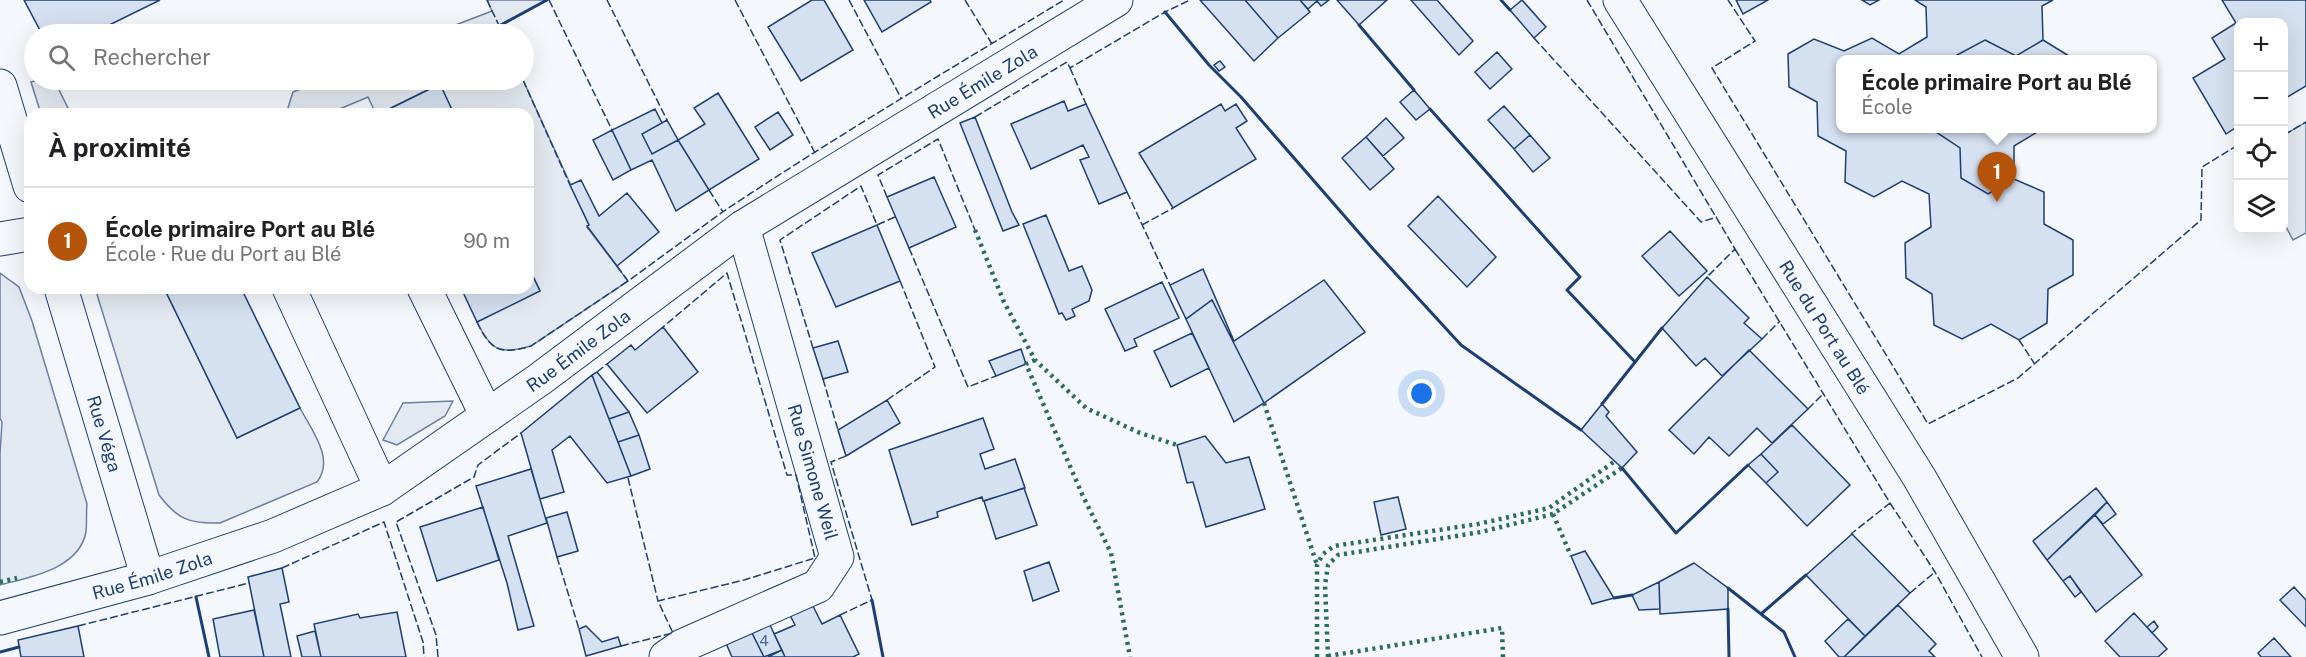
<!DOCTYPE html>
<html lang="fr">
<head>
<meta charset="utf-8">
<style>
  body { margin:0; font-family:"Public Sans",sans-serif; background:#f2f2f2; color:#202124 }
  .controls { position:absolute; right:18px; top:18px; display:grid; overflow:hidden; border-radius:12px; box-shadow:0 6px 24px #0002 }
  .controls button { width:54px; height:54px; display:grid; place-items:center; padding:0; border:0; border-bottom:2px solid #e0e0e0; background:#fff; color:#202124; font:30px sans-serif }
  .you { position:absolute; left:1422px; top:394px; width:21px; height:21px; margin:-15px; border:4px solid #fff; border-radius:50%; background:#1a73e8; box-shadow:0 0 0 9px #1a73e833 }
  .badge { display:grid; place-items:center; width:39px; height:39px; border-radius:50%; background:#b45309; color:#fff; font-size:20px; font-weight:700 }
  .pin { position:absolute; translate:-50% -50px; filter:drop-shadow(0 2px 3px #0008) }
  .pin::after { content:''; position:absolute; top:32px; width:21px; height:18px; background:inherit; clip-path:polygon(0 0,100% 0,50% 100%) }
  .popup { position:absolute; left:1836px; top:55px; width:321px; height:78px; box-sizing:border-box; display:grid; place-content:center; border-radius:12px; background:#fff; filter:drop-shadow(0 2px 4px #0005); font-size:20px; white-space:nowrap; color:#757577 }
  .popup b { font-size:22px; color:#202124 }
  .popup::after { content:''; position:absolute; left:50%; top:100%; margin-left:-12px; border:12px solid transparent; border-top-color:#fff }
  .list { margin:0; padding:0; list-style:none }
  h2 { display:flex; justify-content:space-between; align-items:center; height:78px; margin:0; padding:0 24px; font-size:26px }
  h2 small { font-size:20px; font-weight:400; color:#757577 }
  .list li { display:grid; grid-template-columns:39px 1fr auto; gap:18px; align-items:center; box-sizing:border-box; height:108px; padding:0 24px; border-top:2px solid #e0e0e0 }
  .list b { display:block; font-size:22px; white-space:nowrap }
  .list p { margin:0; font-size:20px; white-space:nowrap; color:#757577 }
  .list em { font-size:20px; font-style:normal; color:#757577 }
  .icon { flex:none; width:33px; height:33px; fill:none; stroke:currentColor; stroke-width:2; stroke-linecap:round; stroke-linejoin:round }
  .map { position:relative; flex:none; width:2306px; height:657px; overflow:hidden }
  .search { position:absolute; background:#fff; box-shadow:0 6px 24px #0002; left:24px; top:24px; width:510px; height:66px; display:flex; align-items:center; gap:15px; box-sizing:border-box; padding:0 21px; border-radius:33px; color:#757577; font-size:22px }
  .panel { position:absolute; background:#fff; box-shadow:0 6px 24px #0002; left:24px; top:108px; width:510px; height:186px; border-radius:18px }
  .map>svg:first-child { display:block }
  .green { fill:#e3e9f0; stroke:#687fa3; stroke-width:1.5 }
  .building { fill:#d5e0f0; stroke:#1d3f73; stroke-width:1.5 }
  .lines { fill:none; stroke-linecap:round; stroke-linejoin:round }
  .minor-casing { stroke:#1d3f73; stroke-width:35 }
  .minor { stroke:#f4f7fb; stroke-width:33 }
  .hedge { stroke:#2c6c60; stroke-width:4.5; stroke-dasharray:3 4.5; stroke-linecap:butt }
  .fence { stroke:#1d3f73; stroke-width:1.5; stroke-dasharray:8 3; stroke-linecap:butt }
  .wall { stroke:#1d3f73; stroke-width:3 }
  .labels { text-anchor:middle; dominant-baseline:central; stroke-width:4.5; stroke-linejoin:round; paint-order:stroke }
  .number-label { font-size:15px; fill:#4b6792 }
  .street-label { font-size:18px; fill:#1d3f73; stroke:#f4f7fb }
</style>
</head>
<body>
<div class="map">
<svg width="2306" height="657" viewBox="0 0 2306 657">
  <rect width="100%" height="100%" fill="#f4f7fb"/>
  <path class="green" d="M487 0H547L500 26 503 34H432L492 11Z
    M38 80H54L71 114H41L31 82Z
    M323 80H523L589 225 587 227 628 281 531 346C500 355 491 351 477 322L540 291 528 266V114H454L439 84 379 114H376L368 97 328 114H286L293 92Z
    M2306 122V233L2293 240 2284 223V135Z
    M0 273 19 287 32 321 87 504C86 513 87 523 86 532 79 569 30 577 0 585V454L2 422 0 418Z
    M95 288H164L237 438 300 408C312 431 335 459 317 482L220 523C189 524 177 519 159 495Z
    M453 401 445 416 397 445 383 440 403 403Z"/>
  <path class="building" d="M24 0H160L91 34H42Z
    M812 0H824L853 50 801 81 768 27Z
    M864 0H930L931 2 882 32Z
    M1200 0H1245L1278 38 1254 61Z
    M1245 0H1300L1310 12 1278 38Z
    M1300 0H1329L1321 6 1317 1 1308 9Z
    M1337 0H1387L1359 25Z
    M1411 0H1437L1473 41 1459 55Z
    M1522 0 1546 27 1534 38 1510 10Z
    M1736 0H1768L1743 14Z
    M1862 0H1879L1870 5Z
    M1915 0H2053L2042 6 2043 40 2016 56 1985 40 1957 55V59H1841V128H1930L1960 148 1961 178 1988 194 2014 179 2044 192V224L2073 240V275L2048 289 2047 323 2019 340 1991 324 1962 339 1934 325 1932 294 1906 278 1905 243 1931 227 1929 194 1902 181 1874 197 1845 182 1846 151 1818 136 1817 102 1789 87 1788 54 1814 39 1844 51 1872 38 1899 54 1927 37 1926 7Z
    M2222 0H2306V86L2284 99V22H2238V126L2226 134 2193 78 2225 59 2212 38 2236 23Z
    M1985 40 2016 56 2043 40 2069 56V59H1957V55Z
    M1497 52 1512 69 1490 89 1475 72Z
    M1220 61 1225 67 1219 71 1214 65Z
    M440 84 454 114H379Z
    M1414 90 1430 109 1416 120 1400 102Z
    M718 93 759 159 709 190 678 140 705 124 694 108Z
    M1064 101 1068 111 1086 104 1127 192 1099 204 1080 160 1089 157 1083 145 1031 169 1011 124Z
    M1221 104 1225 111 1236 104 1247 121 1236 128 1256 159 1173 208 1139 153Z
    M1504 106 1530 135 1514 149 1488 120Z
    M655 109 662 123 642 134 652 154 678 140 709 190 676 211 652 160 631 170 612 130Z
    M778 112 793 135 770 150 755 127Z
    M975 117 1012 212 1019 225 1003 231 960 123Z
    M1386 118 1404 138 1383 156 1366 137Z
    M667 120 678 140 652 154 642 134Z
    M1930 128H2040L2039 131 2014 146V179L1988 194 1961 178 1960 148Z
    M612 130 631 170 613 180 593 140Z
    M1530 135 1550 158 1533 172 1514 149Z
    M1366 137 1394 169 1370 190 1342 158Z
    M934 177 956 227 909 248 887 197Z
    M581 180 599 216 627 193 659 232 617 266 587 226 589 225 570 185Z
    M1438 196 1496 257 1467 287 1408 226Z
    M1046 215 1069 271 1082 266 1092 290 1089 301 1072 309 1075 316 1066 320 1062 313 1059 314 1023 224Z
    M877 225 900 281 836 307 812 253Z
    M1670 231 1707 271 1679 296 1642 256Z
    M528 266 540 291 477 322 461 288H528Z
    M1203 269 1234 341 1324 280 1365 332 1264 403 1212 300 1186 319 1170 285Z
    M1707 277 1749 318 1744 323 1762 339 1722 376 1705 358 1696 366 1662 328Z
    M1162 282 1179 318 1134 339 1137 346 1125 351 1105 309Z
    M164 288H241L300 408 237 438Z
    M1212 300 1264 403 1234 422 1186 319Z
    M663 327 698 372 647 413 607 364 631 345 635 350Z
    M1192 333 1209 368 1171 387 1154 351Z
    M838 341 848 372 823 379 813 348Z
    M1021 349 1026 364 996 376 989 361Z
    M1749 350 1808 409 1772 443 1757 428 1729 456 1709 437 1694 454 1669 430Z
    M597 372 629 412 609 419 592 375Z
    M592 375 631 476 607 483 570 436 552 450 564 492 540 499 521 433Z
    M887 400 900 423 846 456 838 430Z
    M1602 404 1609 412 1606 416 1637 452 1622 468 1581 430Z
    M629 412 639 435 618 442 609 419Z
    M983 418 994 449 980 454 985 469 1015 459 1025 488 983 501 982 497 937 512 938 517 912 525 889 450Z
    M1792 425 1850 485 1807 526 1766 483 1778 472 1761 454Z
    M639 435 650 469 631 476 618 442Z
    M1205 436 1226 463 1249 457 1265 509 1206 527 1193 482 1187 483 1177 445Z
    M1761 454 1778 472 1766 483 1748 465Z
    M531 469 547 523 508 536 534 626 518 630 507 583 476 486Z
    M1024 488 1037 525 996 539 984 501Z
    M2096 488 2107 502 2047 560 2033 541Z
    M1398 497 1406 529 1381 535 1374 502Z
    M2107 502 2116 514 2103 524 2095 515Z
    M483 507 499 560 437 581 420 527Z
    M567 512 578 551 557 557 546 518Z
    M2095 515 2142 575 2096 612 2070 576 2063 581 2047 560Z
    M1852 534 1910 593 1865 636 1806 575Z
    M1585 551 1614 598 1592 604 1571 556Z
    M1049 562 1059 591 1033 601 1024 571Z
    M1694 563 1728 588V609L1660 614 1659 582Z
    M282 568 289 602 280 604 291 657H264L248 577Z
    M2070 576 2081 592 2075 597 2063 581Z
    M1659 582 1660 609 1639 610 1632 595Z
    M2294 587 2306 600V627L2280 600Z
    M810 600 822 624 840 615 859 654 853 657H785L774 634 795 625 788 611Z
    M1898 605 1936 644 1929 651 1935 657H1844Z
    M254 610 264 657H220L213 619Z
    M397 612 406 657H321L314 624 358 614 360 618Z
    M2134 613 2167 649 2158 657H2120L2105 641Z
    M1848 619 1865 636 1844 657H1839L1825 641Z
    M768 621 782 650 764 657 750 629Z
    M2154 621 2158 627 2152 633 2147 627Z
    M78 626 84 657H21L18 640Z
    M586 626 602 642 618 637 621 646 586 656 579 629Z
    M750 629 764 657H732L725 641Z
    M315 631 321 657H302L297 636Z
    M2274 638 2291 657H2261L2258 653Z
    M782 650 785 657H768Z"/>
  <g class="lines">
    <defs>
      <g id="minor">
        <path id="s1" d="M1620 0 1919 477 2022 657"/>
        <path d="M0 86 30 186"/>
        <path d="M0 239 30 234"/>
        <path id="s2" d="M61 288 148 578"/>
        <path d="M289 288 382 489"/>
        <path d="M424 288 487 416"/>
        <path id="s3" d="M0 618 148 578 273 536 382 489 540 379 743 227 1116 0"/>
        <path d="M666 657 682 646 818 586 837 557 743 227"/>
      </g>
    </defs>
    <use href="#minor" class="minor-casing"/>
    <use href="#minor" class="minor"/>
    <path class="hedge" d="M975 230 1004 302 1035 360 1086 408 1140 433 1177 445
      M1035 360 1026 364 1082 494 1111 553 1130 657
      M1264 403 1317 565
      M1553 514 1571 556
      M0 582 17 578
      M1328 656 1502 628 1503 657
      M1317 657V565L1323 554 1334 546 1478 524 1549 508 1615 461
      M1328 657 1325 585 1328 565 1338 555 1481 532 1553 514 1622 468"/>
    <path class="fence" d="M487 0 503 34
      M549 0 612 130
      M607 0 667 120
      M735 0 815 153
      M849 0 901 98
      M965 0 992 44
      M1587 0 1735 249 1707 277
      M1728 0 1755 41 1712 68 1928 424 2018 378 2201 220 2202 167 2238 145
      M1534 38 1701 222 1717 217
      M1070 68 1086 104
      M523 80 570 185
      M975 117 1067 62 1070 68 1165 12 1190 0
      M2284 135 2306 122
      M709 190 723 212
      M1127 192 1170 285
      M887 197 878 175 938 139 975 230
      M1142 225 1173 208
      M909 248 968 387 996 376
      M1735 249 1890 503 1851 534
      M617 266 628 281C660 258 692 234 724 211 835 137 950 69 1064 0
      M477 322C491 351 500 355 531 346L628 281
      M1762 339 1780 321
      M2019 340 2034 363
      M813 348 780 240 861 186 877 225 895 217
      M597 372 607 364
      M823 379 838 430
      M887 400 935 367 900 281
      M1808 409 1823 394
      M628 478 658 601
      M1890 503 1935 572 1982 657
      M557 557 579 629
      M282 568 384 522 423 642 424 657
      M1910 593 1935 572
      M840 615 872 600 831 462 846 456
      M78 626 249 583
      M621 646 673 633 658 601 744 580 815 558 796 475H787L727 273 663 327
      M438 657 436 635 396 522 474 477 478 465 521 433"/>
    <path class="wall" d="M1501 0 1510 10
      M1165 12 1209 65 1241 97 1374 250 1461 345 1581 430
      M1359 25 1414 90
      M499 26 547 0
      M1430 109 1580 277 1567 290 1635 362
      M1602 404 1662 328
      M1622 468 1676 533 1748 465
      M1728 588 1761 614 1806 575
      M196 597 209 657
      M1614 598 1632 595
      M872 600 883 657
      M1728 609 1729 657
      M1761 614 1784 632 1795 657
      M0 652 19 647"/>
  </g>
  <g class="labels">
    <g class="number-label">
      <text x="764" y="640">4</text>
    </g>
    <g class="street-label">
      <text stroke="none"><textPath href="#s3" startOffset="1130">Rue Émile Zola</textPath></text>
      <text stroke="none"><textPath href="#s1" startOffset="386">Rue du Port au Blé</textPath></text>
      <text stroke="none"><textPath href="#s3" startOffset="644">Rue Émile Zola</textPath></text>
      <text stroke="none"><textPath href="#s2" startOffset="152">Rue Véga</textPath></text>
      <text transform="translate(813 472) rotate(74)">Rue Simone Weil</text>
      <text stroke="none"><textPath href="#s3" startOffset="158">Rue Émile Zola</textPath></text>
    </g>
  </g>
</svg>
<div class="controls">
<button>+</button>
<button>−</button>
<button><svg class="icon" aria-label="locate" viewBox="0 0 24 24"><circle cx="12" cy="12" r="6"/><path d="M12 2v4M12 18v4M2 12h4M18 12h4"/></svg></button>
<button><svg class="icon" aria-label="layers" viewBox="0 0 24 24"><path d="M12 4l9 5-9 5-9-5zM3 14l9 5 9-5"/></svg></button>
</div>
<div class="you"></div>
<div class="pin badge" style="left:1997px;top:202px">1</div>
<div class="popup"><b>École primaire Port au Blé</b>École</div>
<div class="search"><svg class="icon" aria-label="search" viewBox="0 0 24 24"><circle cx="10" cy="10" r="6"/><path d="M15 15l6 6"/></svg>Rechercher</div>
<section class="panel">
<h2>À proximité<small></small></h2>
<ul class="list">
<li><span class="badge">1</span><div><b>École primaire Port au Blé</b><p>École · Rue du Port au Blé</p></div><em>90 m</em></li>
</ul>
</section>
</div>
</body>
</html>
